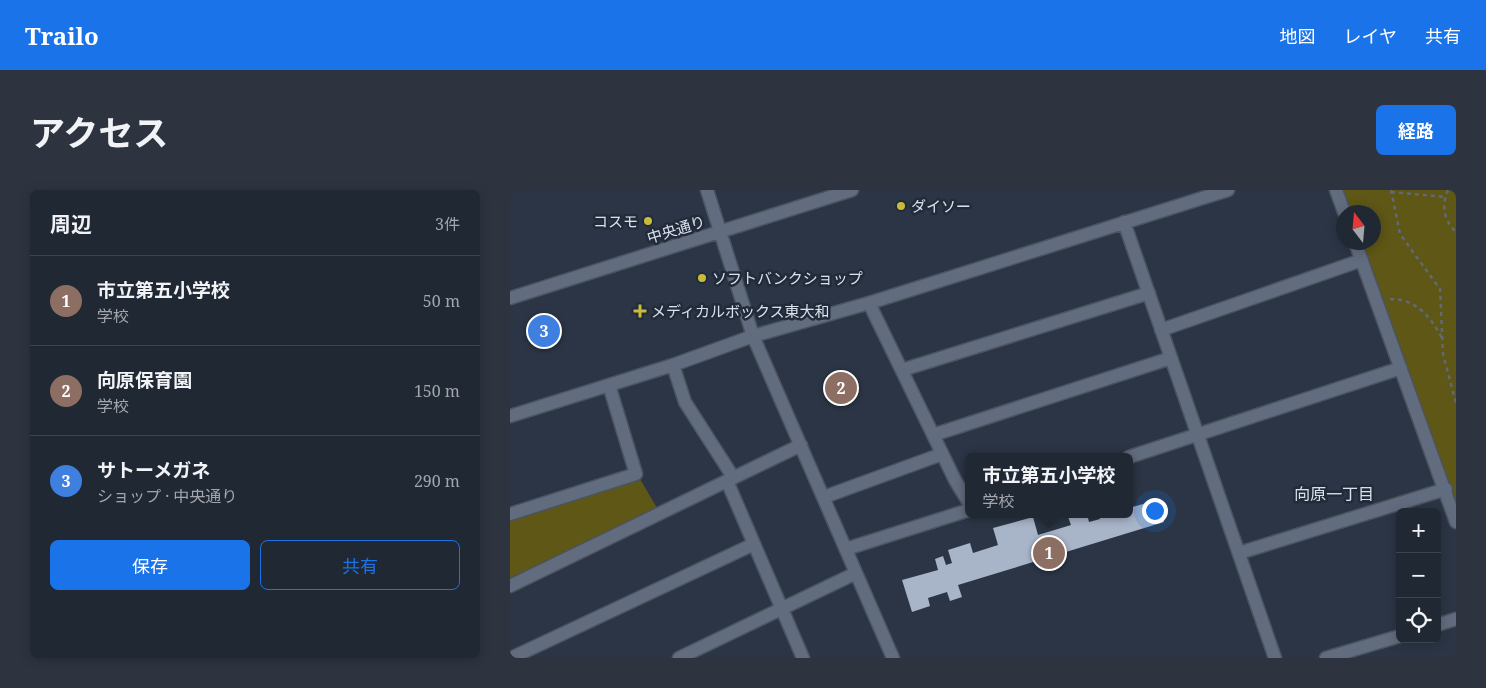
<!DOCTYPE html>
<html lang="ja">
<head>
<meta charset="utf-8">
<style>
  body { margin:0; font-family:"Noto Serif","Noto Sans JP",serif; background:#2d3440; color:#f1f3f6 }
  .controls { position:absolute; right:15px; bottom:15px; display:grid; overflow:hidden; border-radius:8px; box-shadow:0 2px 12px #0003 }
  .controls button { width:45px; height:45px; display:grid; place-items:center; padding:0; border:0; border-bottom:1px solid #3d444f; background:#202834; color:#f1f3f6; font:25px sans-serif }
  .compass { position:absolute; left:826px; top:15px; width:45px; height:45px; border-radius:50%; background:#202834; box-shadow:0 2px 12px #0003; rotate:344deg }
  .you { position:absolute; left:644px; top:320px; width:18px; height:18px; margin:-12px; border:4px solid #fff; border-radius:50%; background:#1a73e8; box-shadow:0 0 0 8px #1a73e833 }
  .badge { display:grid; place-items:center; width:32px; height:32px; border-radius:50%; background:#1a73e8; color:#fff; font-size:16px; font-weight:700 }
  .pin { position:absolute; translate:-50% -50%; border:2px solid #fff; box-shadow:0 1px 5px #0006 }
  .popup { position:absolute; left:455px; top:263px; width:168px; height:65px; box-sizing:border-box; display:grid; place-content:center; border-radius:8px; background:#202834; filter:drop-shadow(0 1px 4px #0005); font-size:16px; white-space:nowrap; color:#a2a6ac }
  .popup b { font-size:19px; color:#f1f3f6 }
  .popup::after { content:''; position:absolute; left:50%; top:100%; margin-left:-10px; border:10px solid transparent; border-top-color:#202834 }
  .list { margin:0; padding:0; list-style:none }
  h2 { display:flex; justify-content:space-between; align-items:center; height:65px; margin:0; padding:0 20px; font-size:21px }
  h2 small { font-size:16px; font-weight:400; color:#a2a6ac }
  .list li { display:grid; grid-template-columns:32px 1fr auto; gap:15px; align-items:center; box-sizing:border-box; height:90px; padding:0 20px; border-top:1px solid #3d444f }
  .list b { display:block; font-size:19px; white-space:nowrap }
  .list p { margin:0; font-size:16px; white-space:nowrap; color:#a2a6ac }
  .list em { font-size:16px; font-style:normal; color:#a2a6ac }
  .actions { display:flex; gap:10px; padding:15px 20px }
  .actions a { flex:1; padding:11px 0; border:1px solid #1a73e8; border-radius:8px; text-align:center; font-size:18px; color:#1a73e8 }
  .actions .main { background:#1a73e8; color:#fff }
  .icon { flex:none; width:28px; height:28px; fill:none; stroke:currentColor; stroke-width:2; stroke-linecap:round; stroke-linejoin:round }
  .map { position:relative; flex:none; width:946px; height:468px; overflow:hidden; border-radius:8px }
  header { display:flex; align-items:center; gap:30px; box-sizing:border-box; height:70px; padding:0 25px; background:#1a73e8; color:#fff }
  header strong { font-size:24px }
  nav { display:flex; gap:28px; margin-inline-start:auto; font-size:18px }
  .intro { display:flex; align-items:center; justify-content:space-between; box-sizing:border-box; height:120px; padding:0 30px }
  h1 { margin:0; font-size:35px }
  .button { padding:12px 22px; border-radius:8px; background:#1a73e8; color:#fff; font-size:18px; font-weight:700 }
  main { display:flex; gap:30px; padding:0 30px }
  aside { flex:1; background:#202834; border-radius:8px; box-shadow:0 2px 12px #0003 }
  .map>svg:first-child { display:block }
  .green { fill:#5e5716 }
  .building { fill:#a8b4c8 }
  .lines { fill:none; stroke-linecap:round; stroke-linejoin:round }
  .minor-casing { stroke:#4c5361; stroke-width:15 }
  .path { stroke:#606977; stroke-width:2.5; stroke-dasharray:4 4; stroke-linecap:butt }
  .minor { stroke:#616c7e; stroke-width:12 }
  .poi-dot { fill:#c9bb3a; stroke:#212b3a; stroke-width:2 }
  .labels { text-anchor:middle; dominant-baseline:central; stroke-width:5; stroke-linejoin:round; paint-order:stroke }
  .poi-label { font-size:15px; fill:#dbe1ec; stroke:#212b3a; text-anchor:start }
  .street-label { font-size:15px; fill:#dbe1ec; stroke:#212b3a }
  .neighbourhood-label { font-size:16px; fill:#dbe1ec; stroke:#212b3a }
</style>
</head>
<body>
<header>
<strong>Trailo</strong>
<nav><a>地図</a><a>レイヤ</a><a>共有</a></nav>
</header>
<div class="intro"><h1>アクセス</h1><a class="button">経路</a></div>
<main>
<aside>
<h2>周辺<small>3件</small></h2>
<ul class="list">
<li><span class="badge" style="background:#8d6e63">1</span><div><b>市立第五小学校</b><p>学校</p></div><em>50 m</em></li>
<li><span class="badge" style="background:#8d6e63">2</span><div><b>向原保育園</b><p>学校</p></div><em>150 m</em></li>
<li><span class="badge" style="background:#3f7fe0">3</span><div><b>サトーメガネ</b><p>ショップ · 中央通り</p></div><em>290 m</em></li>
</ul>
<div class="actions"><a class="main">保存</a><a>共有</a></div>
</aside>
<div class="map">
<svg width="946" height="468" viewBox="0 0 946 468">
  <rect width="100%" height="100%" fill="#2b3545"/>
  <path class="green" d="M832 0H946V312L851 53 864 52V22H840Z
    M130 289 147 318 0 388V330Z"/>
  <path class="building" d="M647 310 654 332 448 395 452 407 440 411 437 402 418 408 420 416 402 422 392 390 428 380 425 369 433 366 436 375 442 373 438 360 460 353 463 363 488 355 483 338 523 327 528 345 561 335 557 324H577L579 332 590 329 588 324H619V318Z"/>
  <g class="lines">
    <defs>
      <path id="minor" d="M197 0 243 146 383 468
        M826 0 834 22
        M614 32 765 468
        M845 52 946 332
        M0 108 342 0
        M359 113 445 290 459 313
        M651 140 852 70
        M163 175 175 212 223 287
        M392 180 639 103
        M0 226 163 175 243 146 359 113 718 0
        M423 245 661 168
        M619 267 891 178
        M217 291 293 468
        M314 307 432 264
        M0 324 126 284 99 195
        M336 359 459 320
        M729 363 936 299
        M0 396 291 255
        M927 435 946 429
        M1 468 244 354
        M169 468 346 383
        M816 468 890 446"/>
    </defs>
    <use href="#minor" class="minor-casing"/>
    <path class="path" d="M881 0 890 44 930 99 933 164 946 213
      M938 0C931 15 934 31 946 42
      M881 2 935 7
      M880 109C906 109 920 126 932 148"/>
    <use href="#minor" class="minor"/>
  </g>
  <g class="poi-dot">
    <circle cx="391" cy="16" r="5"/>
    <circle cx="138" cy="31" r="5"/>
    <circle cx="192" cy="88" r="5"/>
    <path d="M127.5 113.5h5v5h5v5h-5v5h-5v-5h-5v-5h5z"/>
  </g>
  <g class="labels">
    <g class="poi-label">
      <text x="401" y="16">ダイソー</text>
      <text x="128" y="31" text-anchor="end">コスモ</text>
      <text x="202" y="88">ソフトバンクショップ</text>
      <text x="141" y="121">メディカルボックス東大和</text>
    </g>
    <g class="street-label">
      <text transform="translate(166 39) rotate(-17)">中央通り</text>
    </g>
    <g class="neighbourhood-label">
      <text x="824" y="304">向原一丁目</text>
    </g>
  </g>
</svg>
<div class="controls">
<button>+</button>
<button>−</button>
<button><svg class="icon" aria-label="locate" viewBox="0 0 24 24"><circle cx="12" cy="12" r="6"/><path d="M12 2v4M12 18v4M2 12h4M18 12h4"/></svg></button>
</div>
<svg class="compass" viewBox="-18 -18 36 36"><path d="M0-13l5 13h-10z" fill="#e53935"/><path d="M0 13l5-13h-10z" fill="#a2a6ac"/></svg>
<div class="you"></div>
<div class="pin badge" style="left:539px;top:363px;background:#8d6e63">1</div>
<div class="popup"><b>市立第五小学校</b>学校</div>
<div class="pin badge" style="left:331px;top:198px;background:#8d6e63">2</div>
<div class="pin badge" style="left:34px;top:141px;background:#3f7fe0">3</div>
</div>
</main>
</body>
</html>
